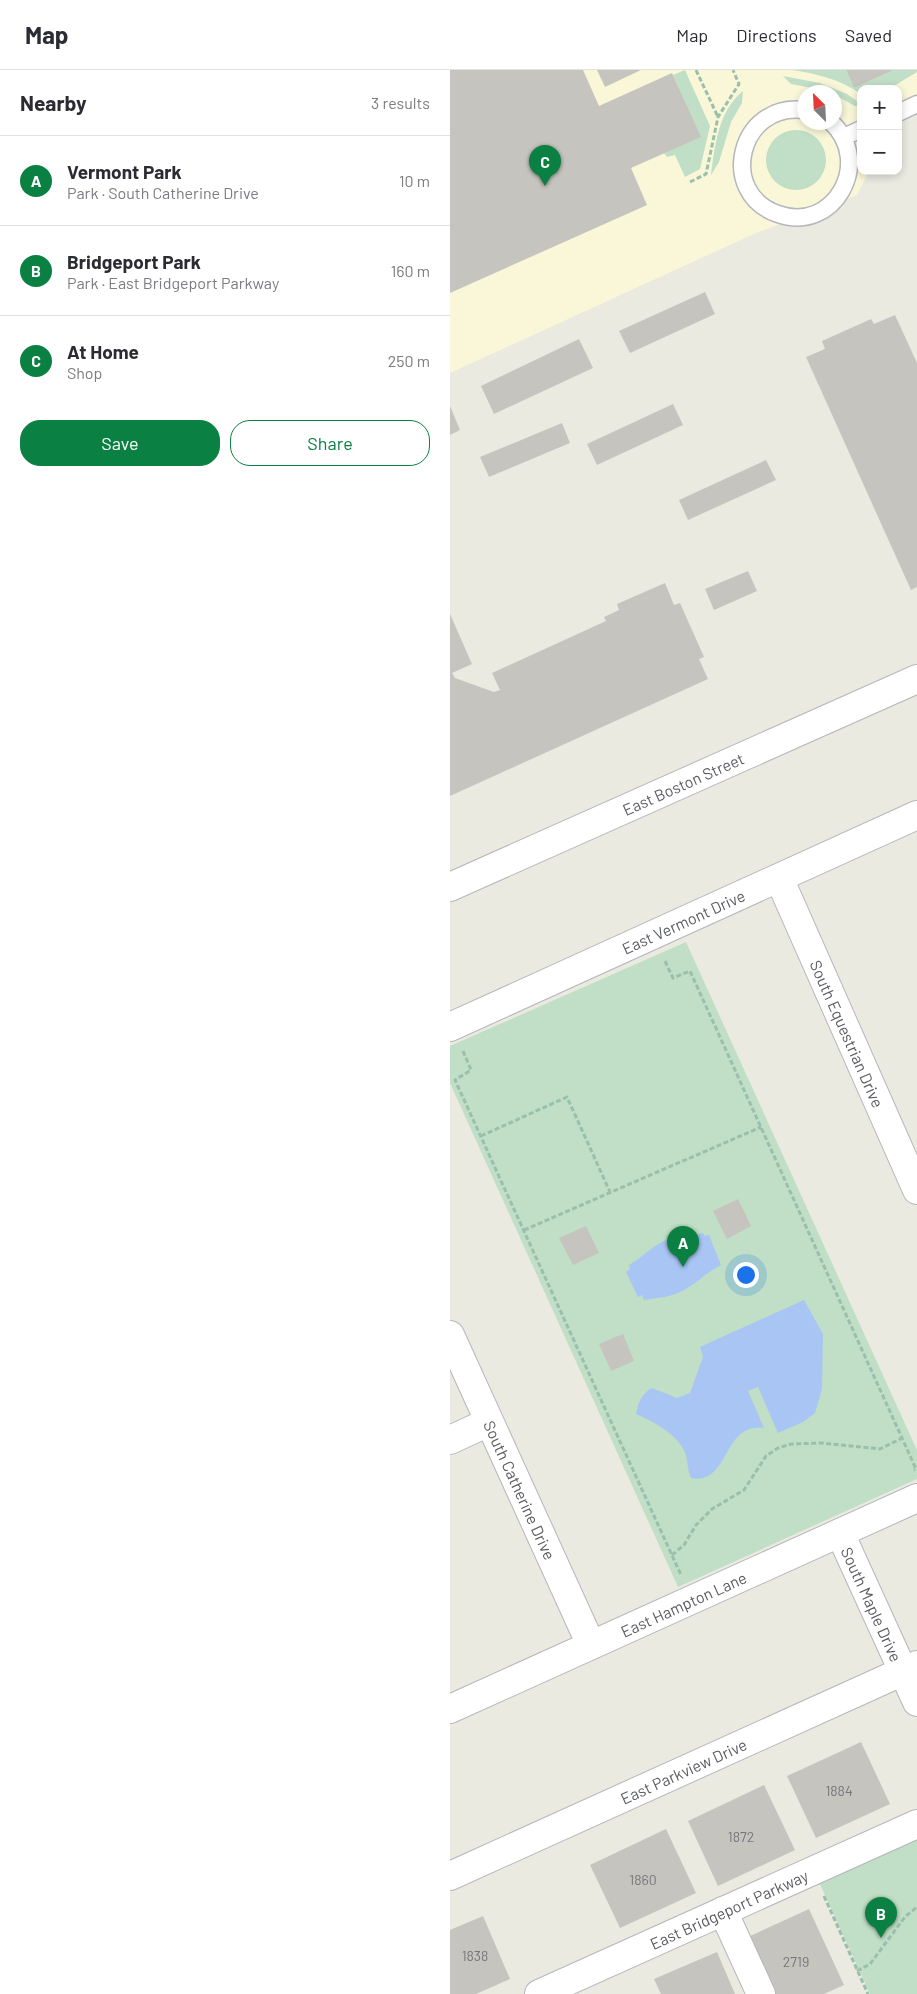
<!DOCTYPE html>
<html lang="en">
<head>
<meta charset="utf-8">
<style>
  body { margin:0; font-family:Barlow,sans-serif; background:#f7f7f7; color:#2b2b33 }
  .controls { position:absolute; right:15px; top:15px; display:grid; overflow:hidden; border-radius:10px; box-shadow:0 2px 8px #0003 }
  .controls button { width:45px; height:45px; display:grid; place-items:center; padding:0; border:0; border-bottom:1px solid #e1e1e2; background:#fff; color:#2b2b33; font:25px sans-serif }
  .compass { position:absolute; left:347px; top:15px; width:45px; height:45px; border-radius:50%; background:#fff; box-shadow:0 2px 8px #0003; rotate:336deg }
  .you { position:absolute; left:295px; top:1204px; width:18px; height:18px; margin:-12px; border:4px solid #fff; border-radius:50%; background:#1a73e8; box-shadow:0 0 0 8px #1a73e833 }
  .badge { display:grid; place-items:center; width:32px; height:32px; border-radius:50%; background:#0b8043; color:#fff; font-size:16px; font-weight:700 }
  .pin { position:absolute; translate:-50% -41px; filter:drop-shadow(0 1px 2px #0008) }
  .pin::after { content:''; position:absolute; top:26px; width:18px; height:15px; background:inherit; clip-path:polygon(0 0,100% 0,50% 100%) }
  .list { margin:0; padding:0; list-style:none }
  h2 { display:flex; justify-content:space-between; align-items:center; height:65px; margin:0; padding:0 20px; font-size:21px }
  h2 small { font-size:16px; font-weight:400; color:#7c7c81 }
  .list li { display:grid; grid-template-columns:32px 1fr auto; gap:15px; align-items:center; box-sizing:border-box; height:90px; padding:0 20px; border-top:1px solid #e1e1e2 }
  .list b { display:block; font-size:19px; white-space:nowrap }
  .list p { margin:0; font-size:16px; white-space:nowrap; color:#7c7c81 }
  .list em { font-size:16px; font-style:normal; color:#7c7c81 }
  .actions { display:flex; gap:10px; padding:15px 20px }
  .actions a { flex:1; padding:11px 0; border:1px solid #0b8043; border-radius:20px; text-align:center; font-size:18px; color:#0b8043 }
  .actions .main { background:#0b8043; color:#fff }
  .map { position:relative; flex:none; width:467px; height:1924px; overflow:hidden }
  header { display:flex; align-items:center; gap:30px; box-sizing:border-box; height:70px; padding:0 25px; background:#fff; border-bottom:1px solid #e1e1e2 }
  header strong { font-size:24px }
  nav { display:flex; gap:28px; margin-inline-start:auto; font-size:18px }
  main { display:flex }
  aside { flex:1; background:#fff }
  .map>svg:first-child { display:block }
  .commercial { fill:#f9f7d8; fill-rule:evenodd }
  .green { fill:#c0dfc6 }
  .water { fill:#a8c5f3 }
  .building { fill:#c6c4be }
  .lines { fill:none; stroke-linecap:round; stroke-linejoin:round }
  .lane-casing { stroke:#b6b7bc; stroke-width:19 }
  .street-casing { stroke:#b6b7bc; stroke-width:30 }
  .path { stroke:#9abfac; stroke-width:3; stroke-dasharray:5 2.5; stroke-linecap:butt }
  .lane { stroke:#fff; stroke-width:16 }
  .street { stroke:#fff; stroke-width:28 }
  .labels { text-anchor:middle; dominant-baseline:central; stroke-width:4; stroke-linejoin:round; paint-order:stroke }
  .number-label { font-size:14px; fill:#747578 }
  .street-label { font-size:16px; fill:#595b60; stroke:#fff }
</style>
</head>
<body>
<header>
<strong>Map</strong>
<nav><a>Map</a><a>Directions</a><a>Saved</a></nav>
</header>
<main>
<aside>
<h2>Nearby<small>3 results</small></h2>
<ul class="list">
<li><span class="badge">A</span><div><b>Vermont Park</b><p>Park · South Catherine Drive</p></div><em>10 m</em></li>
<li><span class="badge">B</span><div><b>Bridgeport Park</b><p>Park · East Bridgeport Parkway</p></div><em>160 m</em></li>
<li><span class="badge">C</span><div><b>At Home</b><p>Shop</p></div><em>250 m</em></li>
</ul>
<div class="actions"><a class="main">Save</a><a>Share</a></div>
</aside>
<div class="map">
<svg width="467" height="1924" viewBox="0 0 467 1924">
  <rect width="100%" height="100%" fill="#eaeae1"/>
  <path class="commercial" d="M0 0H467V41L448 49V19H411V101H419L407 125 306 163 0 303ZM354 22H384V52H354Z"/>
  <path class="green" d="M235 0 260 56 250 99 235 107 225 85 217 87 214 83 250 67 223 5Z
    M342 0H396L404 18 444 0H467V2L439 19H411V24C389 9 368 4 342 0Z
    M333 6 370 13 397 24 411 34V36H405L385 25 384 22 341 14Z
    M293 21 292 33 281 52 269 92 261 105C265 76 268 41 293 21Z
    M316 90a30 30 0 1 1 60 0a30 30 0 1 1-60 0Z
    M236 872 467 1380V1409L228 1517 0 1013V976Z
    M467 1767V1924H420L369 1812Z"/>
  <path class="water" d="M253 1163 255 1166 259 1165 271 1195C257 1202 247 1213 234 1220 222 1227 207 1228 194 1230L192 1225 188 1227 176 1202 180 1199 179 1195C193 1187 203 1175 218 1169 229 1164 242 1166 253 1163Z
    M354 1230 373 1264 372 1319 365 1343 353 1352 328 1363 308 1317 298 1321 314 1358C272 1352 280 1416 241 1408 237 1399 238 1388 234 1380 225 1363 204 1352 186 1344 188 1333 192 1323 202 1318L227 1328 240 1323 253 1287 250 1277Z"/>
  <path class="building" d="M0 0H133L149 36 222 3 251 67 181 98 197 135 0 223Z
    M147 0H191L155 17Z
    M396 0H444L404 18Z
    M255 222 265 244 180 283 169 261Z
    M445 245 467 293V517L461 520 356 287 375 279 372 271 421 249 424 254Z
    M129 269 143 298 44 344 31 316Z
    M223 334 233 355 147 395 137 374Z
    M0 336 10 360 0 365Z
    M112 353 120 373 39 407 30 387Z
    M316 390 326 410 238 450 229 430Z
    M298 501 307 521 264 540 255 519Z
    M215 513 224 535 230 533 254 587 249 589 258 609 0 726V544L22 594 2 603 5 608 44 622 50 620 42 603 156 551 154 547 169 540 167 534Z
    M288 1129 301 1156 277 1169 263 1141Z
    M136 1156 149 1183 123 1195 109 1168Z
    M173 1264 184 1291 161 1301 149 1274Z
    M411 1672 440 1734 366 1768 337 1706Z
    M314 1715 345 1780 268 1816 238 1751Z
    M216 1759 246 1823 170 1858 140 1795Z
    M359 1839 394 1915 374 1924H324L298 1867Z
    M33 1846 60 1909 26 1924H0V1860Z
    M267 1882 285 1924H211L204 1909Z"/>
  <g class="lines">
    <defs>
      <path id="lane" d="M354 40C289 32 267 123 328 144 384 164 424 92 381 52
        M448 43 467 34
        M394 67 411 59"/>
      <g id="street">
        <path id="s1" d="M329 808 467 1120"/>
        <path id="s2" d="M0 817 467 609"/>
        <path id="s3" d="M0 957 467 745"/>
        <path id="s4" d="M0 1265 141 1575"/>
        <path d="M0 1370 39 1352"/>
        <path id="s5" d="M390 1463 467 1632"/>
        <path id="s6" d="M0 1639 467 1428"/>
        <path id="s7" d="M0 1806 467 1595"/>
        <path d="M273 1841 311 1924"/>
        <path id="s8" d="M89 1924 467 1754"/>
      </g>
    </defs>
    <use href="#lane" class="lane-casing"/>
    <use href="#street" class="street-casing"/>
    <path class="path" d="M246 0 268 47
      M240 112 256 104 268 47 289 14 283 0
      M215 891 223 908 240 901 452 1368 466 1399 464 1400
      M13 981 21 1000 5 1010 231 1505
      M31 1066 117 1027 160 1122
      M74 1160 311 1057
      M222 1485 234 1475 246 1455 262 1439 294 1420 316 1386 328 1378 341 1374 371 1373 430 1379 452 1368
      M374 1826 418 1924
      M407 1901 420 1894 455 1847 467 1837"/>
    <use href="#lane" class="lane"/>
    <use href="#street" class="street"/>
  </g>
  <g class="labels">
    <g class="number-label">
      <text x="389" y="1720">1884</text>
      <text x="291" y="1766">1872</text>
      <text x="193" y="1809">1860</text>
      <text x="25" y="1885">1838</text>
      <text x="346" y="1891">2719</text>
    </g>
    <g class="street-label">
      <text stroke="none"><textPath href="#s2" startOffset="255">East Boston Street</textPath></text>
      <text stroke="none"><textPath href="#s3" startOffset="256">East Vermont Drive</textPath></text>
      <text stroke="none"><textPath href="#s1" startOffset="170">South Equestrian Drive</textPath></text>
      <text stroke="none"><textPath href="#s4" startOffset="170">South Catherine Drive</textPath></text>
      <text stroke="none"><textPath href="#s6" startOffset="256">East Hampton Lane</textPath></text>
      <text stroke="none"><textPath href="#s5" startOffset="78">South Maple Drive</textPath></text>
      <text stroke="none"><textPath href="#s7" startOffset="256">East Parkview Drive</textPath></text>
      <text stroke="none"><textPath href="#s8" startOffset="208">East Bridgeport Parkway</textPath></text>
    </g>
  </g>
</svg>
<div class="controls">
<button>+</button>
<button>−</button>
</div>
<svg class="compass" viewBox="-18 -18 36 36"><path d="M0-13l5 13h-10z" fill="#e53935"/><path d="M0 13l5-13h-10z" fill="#7c7c81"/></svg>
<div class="you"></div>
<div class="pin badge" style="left:233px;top:1197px">A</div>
<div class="pin badge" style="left:431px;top:1868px">B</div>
<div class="pin badge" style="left:95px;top:116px">C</div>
</div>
</main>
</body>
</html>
